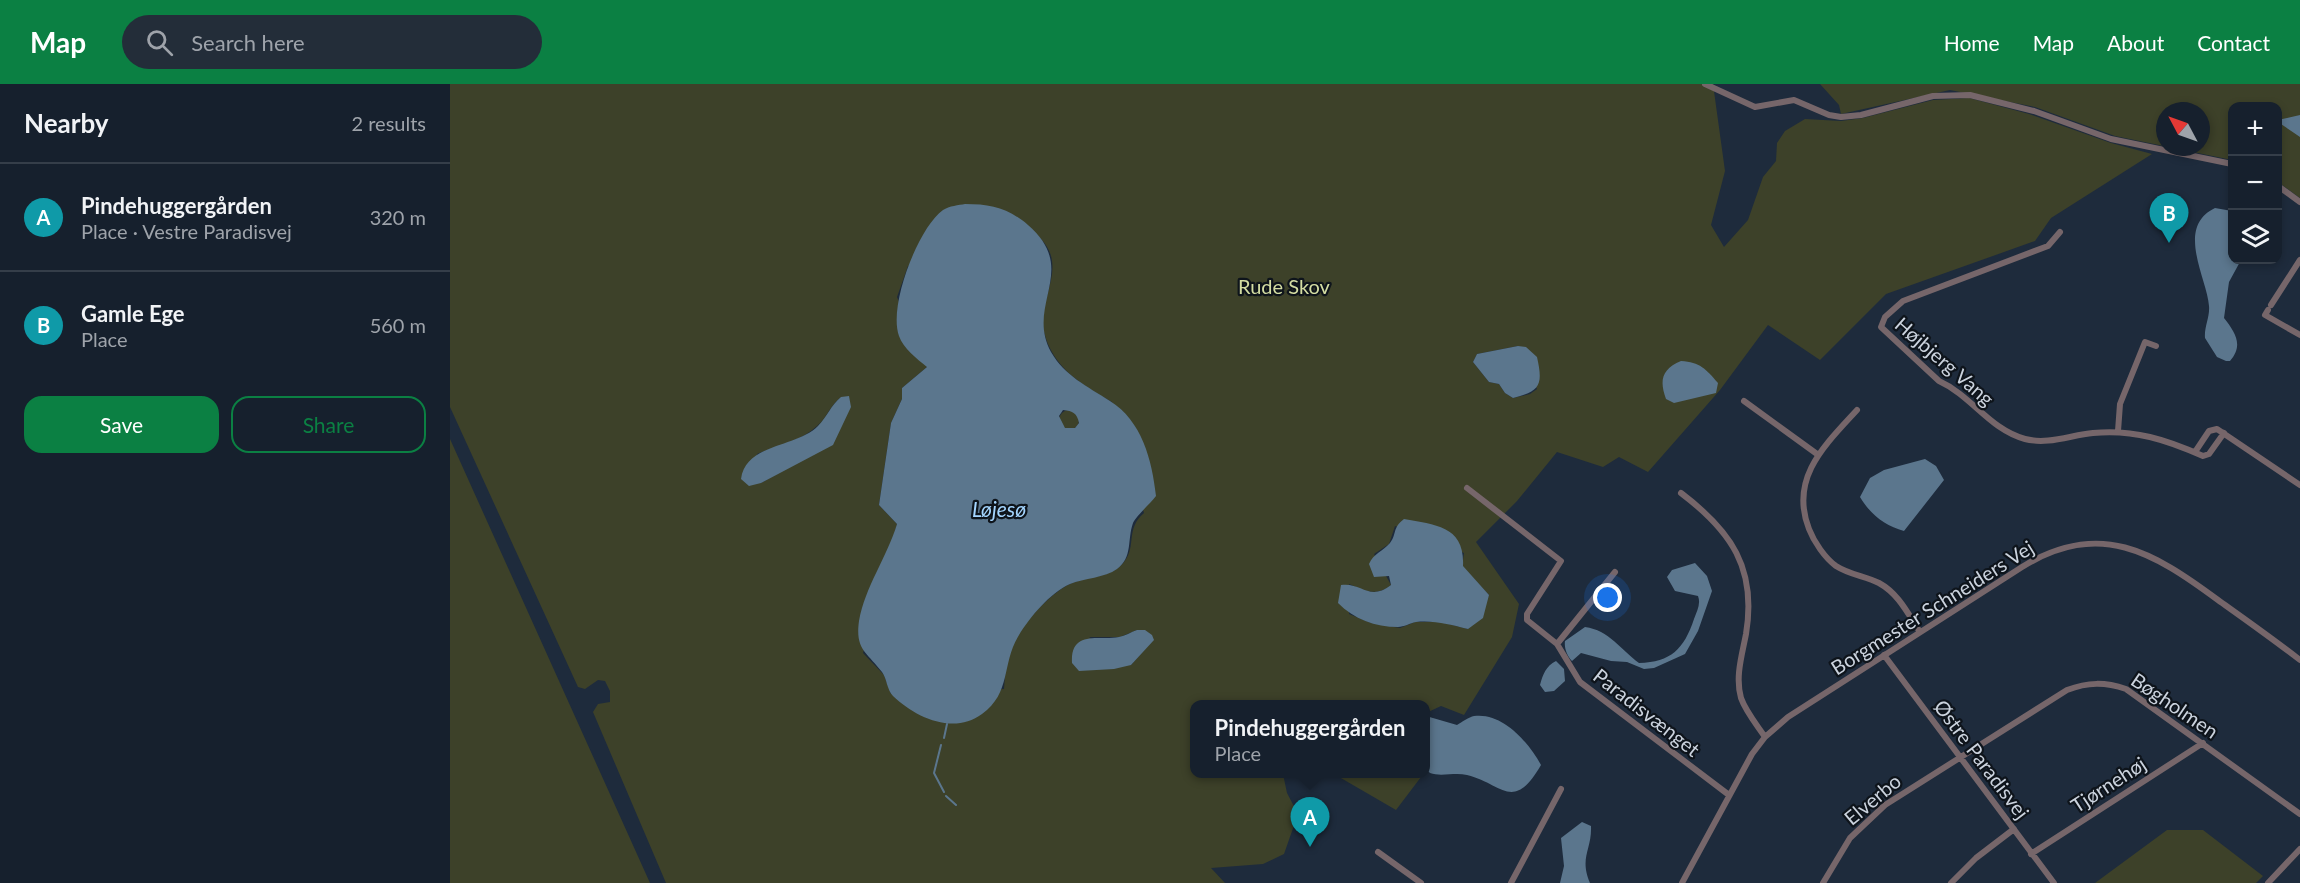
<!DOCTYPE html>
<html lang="en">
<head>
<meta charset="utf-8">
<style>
  body { margin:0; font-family:Lato,sans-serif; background:#232d39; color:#f1f3f6 }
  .controls { position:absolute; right:18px; top:18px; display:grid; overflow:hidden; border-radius:12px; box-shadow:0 3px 9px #0003 }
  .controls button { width:54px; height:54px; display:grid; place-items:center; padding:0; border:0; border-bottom:2px solid #353e49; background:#16202d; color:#f1f3f6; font:30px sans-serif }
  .compass { position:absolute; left:1706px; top:18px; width:54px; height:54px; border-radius:50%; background:#16202d; box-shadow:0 3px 9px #0003; rotate:311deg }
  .you { position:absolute; left:1158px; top:514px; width:21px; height:21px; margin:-15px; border:4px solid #fff; border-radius:50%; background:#1a73e8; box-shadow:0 0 0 9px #1a73e833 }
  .badge { display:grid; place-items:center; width:39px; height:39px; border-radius:50%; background:#0b8043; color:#fff; font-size:20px; font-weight:700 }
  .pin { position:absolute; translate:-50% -50px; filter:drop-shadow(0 2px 3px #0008) }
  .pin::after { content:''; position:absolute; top:32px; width:21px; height:18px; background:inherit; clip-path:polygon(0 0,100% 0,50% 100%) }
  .popup { position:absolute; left:740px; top:616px; width:240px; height:78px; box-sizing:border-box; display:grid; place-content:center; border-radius:12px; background:#16202d; filter:drop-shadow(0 2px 4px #0005); font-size:20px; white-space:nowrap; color:#9ea3aa }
  .popup b { font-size:22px; color:#f1f3f6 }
  .popup::after { content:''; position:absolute; left:50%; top:100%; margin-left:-12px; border:12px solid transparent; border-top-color:#16202d }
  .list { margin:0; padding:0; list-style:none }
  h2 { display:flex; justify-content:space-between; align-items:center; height:78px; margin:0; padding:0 24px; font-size:26px }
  h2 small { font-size:20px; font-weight:400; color:#9ea3aa }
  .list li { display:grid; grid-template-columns:39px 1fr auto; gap:18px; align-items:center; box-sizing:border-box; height:108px; padding:0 24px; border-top:2px solid #353e49 }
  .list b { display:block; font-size:22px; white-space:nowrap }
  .list p { margin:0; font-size:20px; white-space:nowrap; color:#9ea3aa }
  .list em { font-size:20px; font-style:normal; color:#9ea3aa }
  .actions { display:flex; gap:12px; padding:18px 24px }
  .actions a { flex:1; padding:14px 0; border:2px solid #0b8043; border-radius:18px; text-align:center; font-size:21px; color:#0b8043 }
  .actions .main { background:#0b8043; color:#fff }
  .icon { flex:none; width:33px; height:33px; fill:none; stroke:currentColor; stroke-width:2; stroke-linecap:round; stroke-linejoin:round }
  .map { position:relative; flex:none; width:1850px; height:799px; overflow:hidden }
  header { display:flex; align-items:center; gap:36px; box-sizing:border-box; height:84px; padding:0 30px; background:#0b8043; color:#fff }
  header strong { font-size:28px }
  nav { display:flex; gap:33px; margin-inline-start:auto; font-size:21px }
  .search { width:420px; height:54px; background:#232d39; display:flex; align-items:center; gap:15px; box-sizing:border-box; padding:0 21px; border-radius:33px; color:#9ea3aa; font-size:22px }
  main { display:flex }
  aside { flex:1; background:#16202d }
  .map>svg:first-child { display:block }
  .green { fill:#3d4129; fill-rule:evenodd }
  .water { fill:#5b768d; fill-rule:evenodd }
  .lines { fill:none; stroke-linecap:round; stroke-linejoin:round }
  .stream { stroke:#5b768d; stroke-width:2 }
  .minor { stroke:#76666a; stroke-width:6 }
  .labels { text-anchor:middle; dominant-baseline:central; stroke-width:4.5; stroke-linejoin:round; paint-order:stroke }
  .park-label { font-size:20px; fill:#d4dda2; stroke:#0e141b }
  .street-label { font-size:20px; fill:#cbd3de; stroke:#0e141b }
  .water-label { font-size:21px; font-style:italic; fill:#a4d5fe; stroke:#0e141b }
</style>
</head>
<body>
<header>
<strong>Map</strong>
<div class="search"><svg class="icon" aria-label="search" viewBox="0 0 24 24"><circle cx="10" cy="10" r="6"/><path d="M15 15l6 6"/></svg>Search here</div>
<nav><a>Home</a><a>Map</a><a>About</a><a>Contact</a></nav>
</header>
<main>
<aside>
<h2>Nearby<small>2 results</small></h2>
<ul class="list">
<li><span class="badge" style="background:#0f9aa8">A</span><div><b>Pindehuggergården</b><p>Place · Vestre Paradisvej</p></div><em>320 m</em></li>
<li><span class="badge" style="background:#0f9aa8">B</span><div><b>Gamle Ege</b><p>Place</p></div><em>560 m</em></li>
</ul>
<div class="actions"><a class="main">Save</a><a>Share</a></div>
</aside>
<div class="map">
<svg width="1850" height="799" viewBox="0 0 1850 799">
  <rect width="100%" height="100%" fill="#1e2b3c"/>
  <path class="green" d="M0 0H1263L1275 87 1261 141 1274 163 1298 136 1313 93 1326 77 1327 59 1335 47 1355 35 1391 37 1413 34 1483 16 1519 14 1579 30 1661 59 1702 70 1601 134 1585 157 1436 210 1370 276 1318 241 1270 306 1198 388 1169 373 1153 383 1107 368 1067 417 1026 458 1069 520 1062 553 1014 631 991 622 976 629V620H744V690H833L837 709 848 730 834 770 813 780 761 784 775 799H216L143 628 148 620 160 618V607L155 597 148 596 135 605 128 603 0 323ZM588 152C621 182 586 215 594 248 603 284 632 301 662 318L694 429C675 445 687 462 674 478 662 494 637 492 620 500 600 509 565 547 559 568 556 579 555 593 554 605L441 610 434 591 413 569 447 440 429 421 441 339 452 315V304L477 283 447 213 458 182ZM1068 262 1087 305 1080 310 1063 314 1055 309 1049 300 1039 298 1023 278 1027 270ZM391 313 332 387 311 399 307 370C327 362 351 357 367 342 376 334 381 321 391 313ZM945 442 1014 469 1012 482 1039 511 1018 545 991 538H965L950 544 921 539 899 530V500C915 507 926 513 941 501L924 470 939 460ZM687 546 703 556 681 581 639 553H670Z
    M1370 0H1850V114L1828 98V22H1782V76L1665 52 1585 23 1500 6 1391 30 1389 21ZM1715 27H1751V63H1715Z
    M609 336a10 10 0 1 1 20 0a10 10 0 1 1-20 0Z
    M0 355 200 799H0Z
    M884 690H971V693L946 726Z
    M1717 746H1753L1813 792 1806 799H1645Z"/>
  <path class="water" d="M1850 31V53L1828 38V36Z
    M515 120C541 120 558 124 578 141 630 186 575 220 601 268 615 292 637 302 660 317 692 337 702 376 706 412 700 420 687 431 683 439 677 456 683 473 667 485 655 494 634 494 620 500 600 509 580 533 569 551 551 580 562 608 532 630 504 651 466 634 443 612 437 606 437 595 432 588 417 568 405 566 409 537 415 503 437 473 447 440L429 421 441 339 452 315V304L477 283C467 275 453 264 449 252 438 222 468 144 493 126 499 122 509 121 515 120ZM613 326C623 327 627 329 629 339L625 344H615L609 332Z
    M1765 124 1782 127V176H1791L1779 198 1774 234C1785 248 1794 261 1780 277H1776L1767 273 1755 254C1754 243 1760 233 1759 222 1757 194 1725 143 1765 124Z
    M1068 262 1076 263 1087 273C1093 300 1091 307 1063 314L1055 309 1049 300 1039 298 1023 278 1027 270Z
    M1231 277C1250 278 1256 285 1268 299L1266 309 1224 319 1216 315C1209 296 1212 285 1231 277Z
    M399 312 401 323 383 361 311 399 299 402 291 395C296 359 346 364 368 342 377 333 381 321 391 313Z
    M1475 375 1486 382 1494 396 1454 447C1435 442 1420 430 1410 413L1420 394 1434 386Z
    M954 435C986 441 1015 442 1013 482L1039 511 1033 534 1018 545C1001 541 984 536 966 538 960 539 954 543 948 543 925 543 904 535 888 519L891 501C912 498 919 518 941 501L939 492 924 493 919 480C924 469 932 468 940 459 947 450 942 444 954 435Z
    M1245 479 1257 492 1262 507 1248 547 1235 570 1204 584 1194 585 1177 578 1161 577 1131 569 1122 577C1117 572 1114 564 1115 557L1135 543C1159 546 1171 566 1189 579 1221 578 1234 565 1244 535 1247 527 1251 520 1248 512L1225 507 1217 493 1222 486Z
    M687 546H695L702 551 704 556 681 581 664 585 629 587 622 579C620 545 650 557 669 553 675 552 681 548 687 546Z
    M1106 577 1114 585 1115 597 1104 607 1095 608 1090 601C1093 590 1096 582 1106 577Z
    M976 632 1007 641C1012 638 1019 633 1024 632 1053 628 1079 659 1091 681 1063 729 1053 700 1017 691 1005 688 991 693 980 689L976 685Z
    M1132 738 1141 742C1142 766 1129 773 1140 799H1110L1114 782 1111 754Z"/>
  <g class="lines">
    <path class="stream" d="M494 654 497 640
      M491 661 484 689 494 708
      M496 712 506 721"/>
    <path class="minor" d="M1255 0 1305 23 1344 16 1379 31 1391 33 1411 31 1483 12 1520 11 1584 27 1661 55 1782 80
      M1828 102 1850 118
      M1610 148 1598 162 1453 217 1435 233 1431 243 1489 297C1522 312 1539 345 1575 355 1598 361 1621 351 1643 349 1684 345 1717 356 1753 372L1759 370 1774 349
      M1821 221 1850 176
      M1818 226 1815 231 1850 251
      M1294 317 1367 370
      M1407 326C1375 361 1339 394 1359 445 1364 458 1375 474 1386 482 1400 491 1415 492 1429 499 1449 510 1458 530 1470 548
      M1668 347 1670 320 1695 258 1706 262
      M1745 368 1759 347 1767 345 1850 401
      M1017 404 1111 477 1077 530V536L1107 560 1130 598 1279 711
      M1231 409C1281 447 1307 484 1296 550 1292 571 1285 593 1291 614 1296 628 1307 641 1315 653
      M1107 560 1165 488
      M1434 571 1604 799
      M928 768 971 799
      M1581 770 1753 659
      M1061 799 1111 705
      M1232 799 1302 670 1315 653 1338 633 1572 483C1650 435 1703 468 1768 516 1796 536 1823 555 1850 576
      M1373 799 1400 754 1435 721 1617 606C1638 598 1655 598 1676 605L1850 730
      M1501 799 1526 774 1564 745
      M1818 799 1850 765"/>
  </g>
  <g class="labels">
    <g class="park-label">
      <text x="834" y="202">Rude Skov</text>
    </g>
    <g class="street-label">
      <text transform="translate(1495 277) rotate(41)">Højbjerg Vang</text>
      <text transform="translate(1482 523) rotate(-32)">Borgmester Schneiders Vej</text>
      <text transform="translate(1725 621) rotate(34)">Bøgholmen</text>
      <text transform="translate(1197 628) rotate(38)">Paradisvænget</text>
      <text transform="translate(1532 675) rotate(53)">Østre Paradisvej</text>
      <text transform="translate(1658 700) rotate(-33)">Tjørnehøj</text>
      <text transform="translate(1422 715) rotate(-40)">Elverbo</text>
    </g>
    <g class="water-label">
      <text x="549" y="424">Løjesø</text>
    </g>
  </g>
</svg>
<div class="controls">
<button>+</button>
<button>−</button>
<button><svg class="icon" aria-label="layers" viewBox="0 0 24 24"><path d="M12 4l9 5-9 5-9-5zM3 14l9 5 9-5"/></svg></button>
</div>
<svg class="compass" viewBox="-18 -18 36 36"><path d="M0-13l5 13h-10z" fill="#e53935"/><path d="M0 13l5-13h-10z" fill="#9ea3aa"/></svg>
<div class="you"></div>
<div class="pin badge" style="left:860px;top:763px;background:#0f9aa8">A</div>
<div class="popup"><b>Pindehuggergården</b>Place</div>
<div class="pin badge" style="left:1719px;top:159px;background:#0f9aa8">B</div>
</div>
</main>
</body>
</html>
